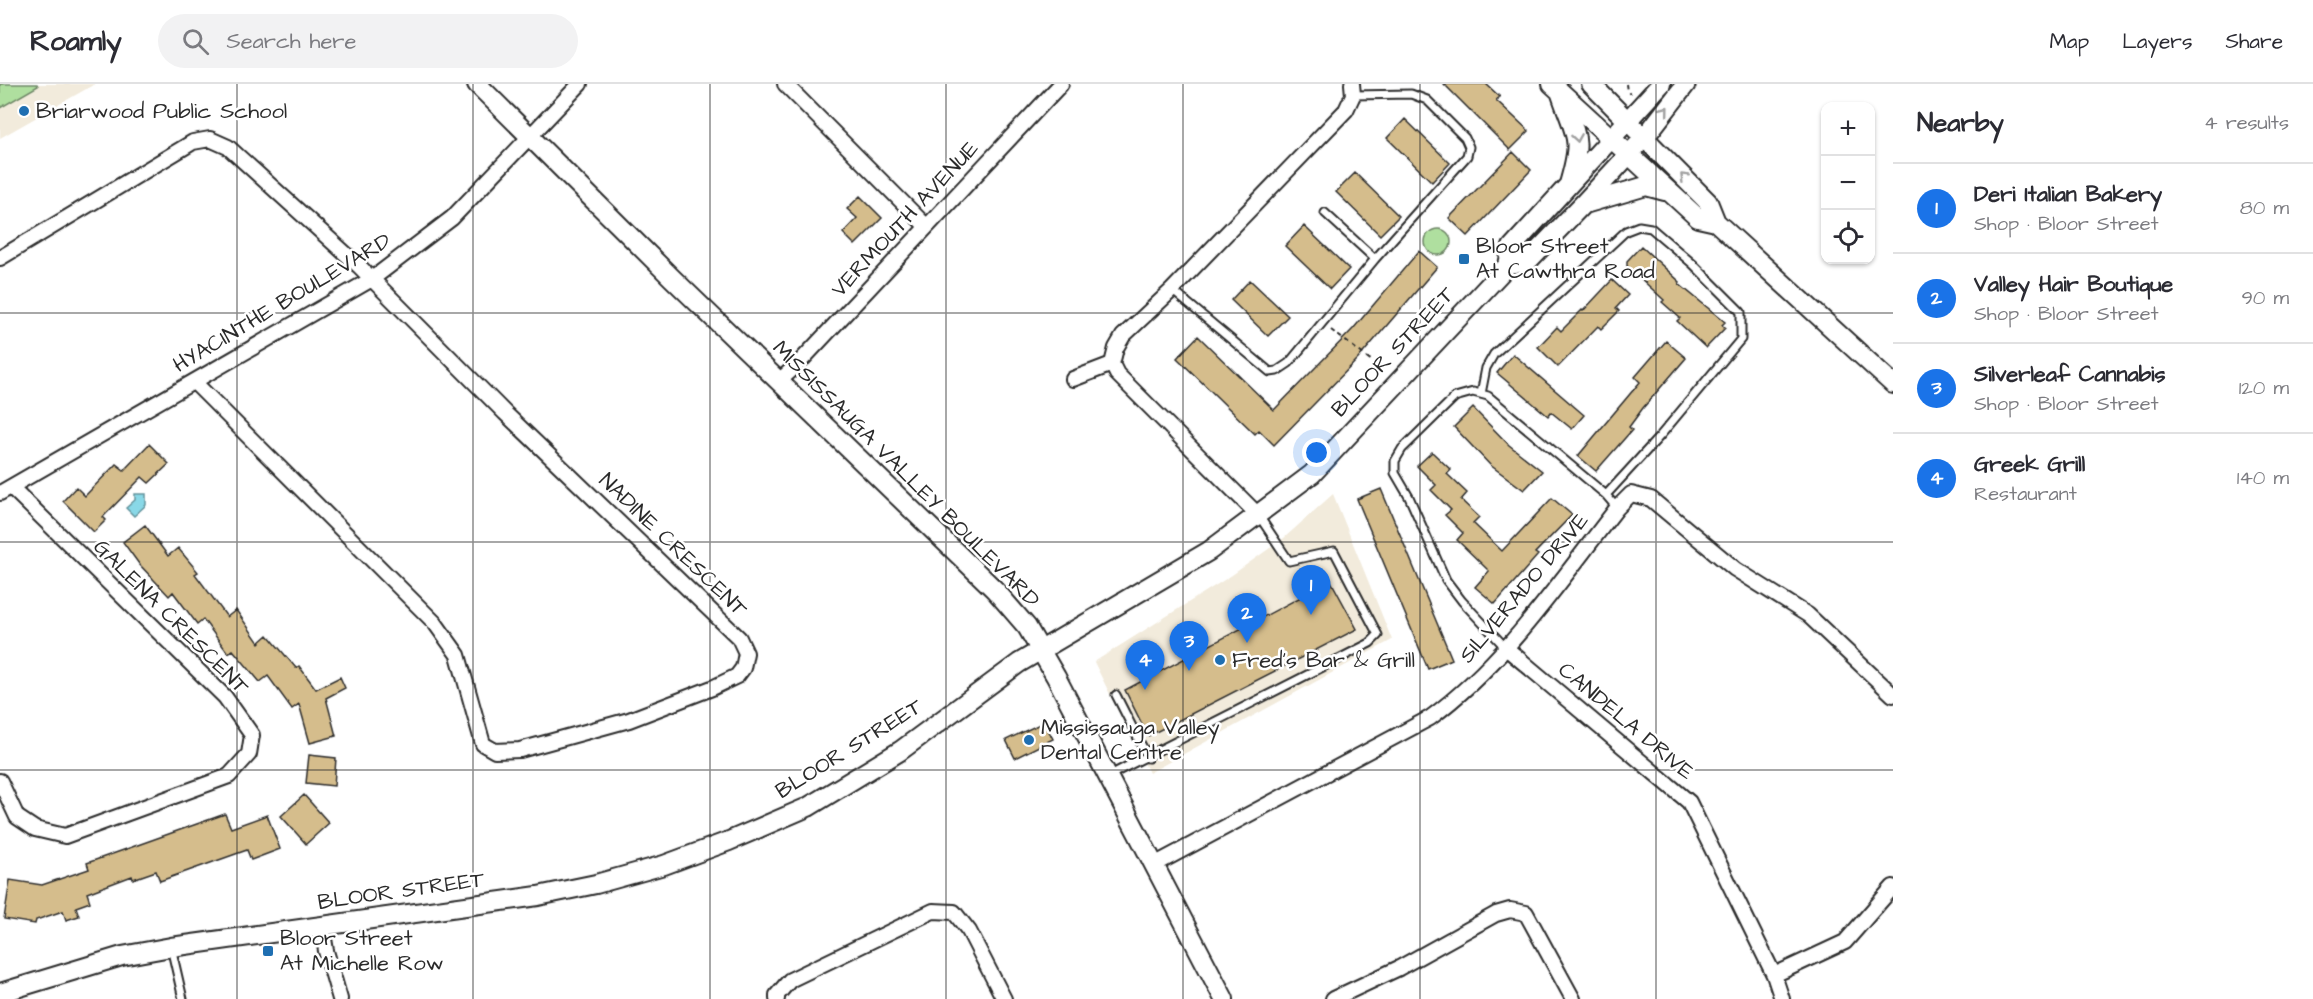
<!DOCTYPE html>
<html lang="en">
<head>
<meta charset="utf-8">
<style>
  body { margin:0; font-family:"Architects Daughter",sans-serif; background:#f2f2f3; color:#2b2b33 }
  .controls { position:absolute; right:18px; top:18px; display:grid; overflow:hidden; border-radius:12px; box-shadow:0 2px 4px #0004 }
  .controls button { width:54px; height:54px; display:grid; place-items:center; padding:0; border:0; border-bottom:2px solid #e1e1e2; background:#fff; color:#2b2b33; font:30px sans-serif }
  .you { position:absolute; left:1317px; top:369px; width:21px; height:21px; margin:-15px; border:4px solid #fff; border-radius:50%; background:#1a73e8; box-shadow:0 0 0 9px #1a73e833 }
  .badge { display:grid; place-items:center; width:39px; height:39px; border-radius:50%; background:#1a73e8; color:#fff; font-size:20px; font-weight:700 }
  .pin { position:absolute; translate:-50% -50px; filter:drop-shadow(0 2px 3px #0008) }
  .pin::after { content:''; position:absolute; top:32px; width:21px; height:18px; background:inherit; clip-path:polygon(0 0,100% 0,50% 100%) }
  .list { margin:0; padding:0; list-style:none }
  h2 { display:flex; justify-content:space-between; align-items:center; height:78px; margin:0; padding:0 24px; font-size:26px }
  h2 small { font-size:20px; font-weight:400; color:#7c7c81 }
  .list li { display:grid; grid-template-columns:39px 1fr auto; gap:18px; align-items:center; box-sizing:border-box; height:90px; padding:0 24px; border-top:2px solid #e1e1e2 }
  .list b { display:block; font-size:22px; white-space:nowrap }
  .list p { margin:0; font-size:20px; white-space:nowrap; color:#7c7c81 }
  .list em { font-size:20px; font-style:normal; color:#7c7c81 }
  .icon { flex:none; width:33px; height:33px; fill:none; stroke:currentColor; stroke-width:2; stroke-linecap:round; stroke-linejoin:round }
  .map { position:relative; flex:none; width:1893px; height:915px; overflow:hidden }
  header { display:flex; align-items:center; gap:36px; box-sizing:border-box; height:84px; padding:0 30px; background:#fff; border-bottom:2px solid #e1e1e2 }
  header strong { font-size:28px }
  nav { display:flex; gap:33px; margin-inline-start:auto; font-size:21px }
  .search { width:420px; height:54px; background:#f2f2f3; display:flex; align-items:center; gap:15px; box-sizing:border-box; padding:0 21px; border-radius:33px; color:#7c7c81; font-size:22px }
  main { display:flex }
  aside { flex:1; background:#fff }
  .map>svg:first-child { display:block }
  .built { fill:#f2ebdc }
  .green { fill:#afdf9f; stroke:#6d8565; stroke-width:1.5 }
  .water { fill:#89d8e7; stroke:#63939c; stroke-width:1.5 }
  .building { fill:#d5bd8c; stroke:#2b2b2b; stroke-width:1.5 }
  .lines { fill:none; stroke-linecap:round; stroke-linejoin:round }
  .lane-casing { stroke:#2b2b2b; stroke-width:11 }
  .street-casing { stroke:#2b2b2b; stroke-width:18 }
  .secondary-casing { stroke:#2b2b2b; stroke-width:22 }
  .path { stroke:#2b2b2b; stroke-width:2; stroke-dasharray:4.5 4.5; stroke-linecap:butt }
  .lane { stroke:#fff; stroke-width:7 }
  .street { stroke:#fff; stroke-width:14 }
  .secondary { stroke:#fff; stroke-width:18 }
  .oneway { stroke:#a0a0a0 }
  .grid { fill:none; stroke:#2b2b2b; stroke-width:1.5; stroke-opacity:0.55 }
  .poi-dot { fill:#1f6fb2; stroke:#fff; stroke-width:2 }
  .labels { text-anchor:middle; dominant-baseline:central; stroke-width:5; stroke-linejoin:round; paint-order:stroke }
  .poi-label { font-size:22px; fill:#2b2b2b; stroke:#fff; text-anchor:start }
  .street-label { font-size:22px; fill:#2b2b2b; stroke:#fff }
</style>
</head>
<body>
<header>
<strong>Roamly</strong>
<div class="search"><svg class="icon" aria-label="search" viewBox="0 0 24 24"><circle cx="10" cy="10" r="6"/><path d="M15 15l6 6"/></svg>Search here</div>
<nav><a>Map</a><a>Layers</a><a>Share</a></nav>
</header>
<main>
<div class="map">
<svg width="1893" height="915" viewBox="0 0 1893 915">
  <rect width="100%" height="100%" fill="#fff"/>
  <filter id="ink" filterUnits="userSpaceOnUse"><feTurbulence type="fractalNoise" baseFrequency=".0167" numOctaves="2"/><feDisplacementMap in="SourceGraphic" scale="12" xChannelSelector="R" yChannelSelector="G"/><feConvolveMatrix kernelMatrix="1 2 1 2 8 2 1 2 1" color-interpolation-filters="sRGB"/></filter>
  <g filter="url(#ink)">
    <path class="built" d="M0 0H95L0 54Z
      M1333 410 1392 556 1149 689 1094 578 1232 491 1284 454Z"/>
    <path class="green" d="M0 0H37L38 2 0 24Z
      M1425 158a13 13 0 1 1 26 0a13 13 0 1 1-26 0Z"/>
    <path class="water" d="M135 410H146V421L134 432 126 424 135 416Z"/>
    <path class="building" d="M1444 0H1486L1500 13 1496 16 1529 47 1510 66Z
      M1405 35 1450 79 1432 98 1387 54Z
      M1513 68 1531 86 1468 152 1449 134Z
      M1355 89 1399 132 1380 151 1336 108Z
      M860 112 882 134 855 161 843 149 857 134 847 125Z
      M1304 142 1349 185 1330 205 1285 162Z
      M1641 162 1680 198 1679 200 1725 238 1722 241 1725 244 1706 264 1677 237 1680 234 1662 218 1664 216 1627 182V177Z
      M1419 167 1437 183 1358 275 1274 361 1259 346 1255 350 1177 274 1198 252 1274 326 1353 245Z
      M1250 196 1288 232 1268 252 1231 216Z
      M1612 196 1628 211 1616 224 1619 227 1601 245 1598 242 1558 283 1538 263 1557 243 1561 247 1582 226 1583 227Z
      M1666 257 1686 274 1643 324 1629 343 1632 346 1596 387 1578 372 1640 298 1635 293Z
      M1513 270 1584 331 1572 345 1551 328 1548 332 1497 289Z
      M1473 324 1509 361 1542 387 1524 406 1490 381 1454 343Z
      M149 360 169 380 149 399 142 393 103 433 106 436 94 448 63 417 76 403 85 412 116 380 124 386Z
      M1432 368 1451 386 1447 390 1467 409 1461 416 1479 433 1473 439 1502 467 1552 414 1572 431 1535 469 1538 471 1495 520 1475 503 1489 487 1457 456 1463 449 1445 431 1451 426 1431 406 1436 401 1417 382Z
      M1381 405 1452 575 1428 585 1357 415Z
      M145 441 168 472 178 464 198 488 195 490 227 533 236 526 259 559 268 551 296 584 299 582 316 605 340 593 345 604 326 614 336 652 310 659 299 620 292 625 268 592 260 598 233 566 228 569 203 535 197 540 173 508 169 512 139 480 123 458Z
      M1331 497 1357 545 1148 652 1125 606Z
      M1044 638 1053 655 1015 674 1006 656Z
      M309 671 336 674 334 702 306 699Z
      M304 711 329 739 306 760 281 732Z
      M225 730 231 744 267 731 280 765 251 776 247 766 160 797 156 787 133 795 132 792 87 809 90 818 76 823 79 832 66 836 63 827 36 836 35 840 4 835 10 796 42 801 89 785 87 779Z"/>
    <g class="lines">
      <defs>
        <path id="lane" d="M1325 129 1375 175
          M1172 206 1270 288 1277 287 1289 279 1375 175 1467 72 1469 63 1465 54 1427 16 1411 10 1353 11
          M1481 310 1486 284 1494 270 1626 147 1639 142 1651 144 1693 180 1741 228V255L1660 352 1606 411
          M1506 564 1462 517 1446 496 1409 413 1395 389V377L1402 365 1455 313 1473 308 1488 312 1606 411 1617 424
          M1116 611 1148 674
          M1110 691 1370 559 1378 551 1334 467 1289 477 1259 432
          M171 863 183 915"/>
        <path id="street" d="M785 0 926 142
          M0 174 193 58 210 55 228 63 359 182 505 329 739 554 746 569 743 584 737 592 712 604 629 636 520 666 495 667 483 660 458 571 435 539 194 298
          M1073 295 1112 280
          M778 298 797 281 1061 0
          M0 409 372 195 452 134 580 0
          M1259 432 1117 290 1112 280 1116 264 1123 252 1172 206 1346 26 1353 11 1352 0
          M1506 564 1689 718 1774 891 1782 915
          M0 697 17 733 35 745 65 752 229 692 249 670 252 651 225 613 11 403
          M1154 781 1430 634C1506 578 1559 498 1617 424L1631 410 1651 415 1735 485 1808 531 1893 611
          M322 842 326 867 340 915
          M1774 891 1845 858 1893 803
          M777 915V911L790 896 933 827 954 828 969 847 1004 915
          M1333 915 1399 884 1496 830 1510 826 1526 829 1573 915"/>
        <path id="secondary" d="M477 0 672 194 995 506 1027 543 1056 593 1224 915
          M1552 0 1698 134 1716 138
          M1591 0 1708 118 1716 138 1893 300
          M1561 10C1576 54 1583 52 1569 100
          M1588 119 1646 102 1665 107
          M1508 181 1527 178 1583 120 1645 53 1686 0
          M0 909 122 872 171 863 538 812 596 800 664 781 729 757 808 723 900 667 1019 579 1209 467 1312 390 1508 181 1512 163 1661 0"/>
      </defs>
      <use href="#lane" class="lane-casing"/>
      <use href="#street" class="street-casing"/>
      <use href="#secondary" class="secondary-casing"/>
      <path class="path" d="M1626 0 1627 7 1630 10
        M1331 246 1372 277"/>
      <use href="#lane" class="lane"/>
      <use href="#street" class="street"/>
      <use href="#secondary" class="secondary"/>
    </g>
    <defs><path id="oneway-chevron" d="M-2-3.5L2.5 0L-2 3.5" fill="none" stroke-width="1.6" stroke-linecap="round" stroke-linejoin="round" transform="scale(1.5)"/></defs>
    <g class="oneway">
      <use href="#oneway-chevron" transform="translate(1665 26) rotate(-51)"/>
      <use href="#oneway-chevron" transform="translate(1577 54) rotate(81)"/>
      <use href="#oneway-chevron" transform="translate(1684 93) rotate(-135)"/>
    </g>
  </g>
  <path class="grid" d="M237 0V915M473 0V915M710 0V915M946 0V915M1183 0V915M1420 0V915M1656 0V915M0 229H1893M0 458H1893M0 686H1893"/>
  <g class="poi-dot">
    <circle cx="24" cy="27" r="6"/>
    <rect x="1458" y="169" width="12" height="12" rx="3"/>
    <circle cx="1220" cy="576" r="6"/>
    <circle cx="1029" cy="656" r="6"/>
    <rect x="262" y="861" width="12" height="12" rx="3"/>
  </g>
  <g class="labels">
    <g class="poi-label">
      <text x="36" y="27">Briarwood Public School</text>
      <text x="1476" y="162">Bloor Street<tspan x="1476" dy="25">At Cawthra Road</tspan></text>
      <text x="1232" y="576">Fred's Bar &amp; Grill</text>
      <text x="1041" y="643">Mississauga Valley<tspan x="1041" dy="25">Dental Centre</tspan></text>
      <text x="280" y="854">Bloor Street<tspan x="280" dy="25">At Michelle Row</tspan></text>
    </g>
    <g class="street-label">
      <text transform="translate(905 135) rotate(-47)">VERMOUTH AVENUE</text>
      <text transform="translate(282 219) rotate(-31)">HYACINTHE BOULEVARD</text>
      <text transform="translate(1393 268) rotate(-47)">BLOOR STREET</text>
      <text transform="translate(906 390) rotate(45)">MISSISSAUGA VALLEY BOULEVARD</text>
      <text transform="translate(673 461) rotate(44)">NADINE CRESCENT</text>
      <text transform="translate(1524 504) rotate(-50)">SILVERADO DRIVE</text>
      <text transform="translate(171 533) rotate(45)">GALENA CRESCENT</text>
      <text transform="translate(1626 637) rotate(40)">CANDELA DRIVE</text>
      <text transform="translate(849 665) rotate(-32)">BLOOR STREET</text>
      <text transform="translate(401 807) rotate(-8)">BLOOR STREET</text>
    </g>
  </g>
</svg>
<div class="controls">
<button>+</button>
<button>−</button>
<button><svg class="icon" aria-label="locate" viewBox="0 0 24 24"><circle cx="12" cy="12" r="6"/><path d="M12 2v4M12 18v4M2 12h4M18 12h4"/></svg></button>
</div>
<div class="you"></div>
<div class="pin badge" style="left:1311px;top:531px">1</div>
<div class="pin badge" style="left:1247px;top:559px">2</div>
<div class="pin badge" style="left:1189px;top:587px">3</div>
<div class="pin badge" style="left:1145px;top:606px">4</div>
</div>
<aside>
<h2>Nearby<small>4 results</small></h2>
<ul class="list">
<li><span class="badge">1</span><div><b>Deri Italian Bakery</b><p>Shop · Bloor Street</p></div><em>80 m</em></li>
<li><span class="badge">2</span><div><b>Valley Hair Boutique</b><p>Shop · Bloor Street</p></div><em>90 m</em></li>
<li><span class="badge">3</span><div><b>Silverleaf Cannabis</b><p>Shop · Bloor Street</p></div><em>120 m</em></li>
<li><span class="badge">4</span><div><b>Greek Grill</b><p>Restaurant</p></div><em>140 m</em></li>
</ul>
</aside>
</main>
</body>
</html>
